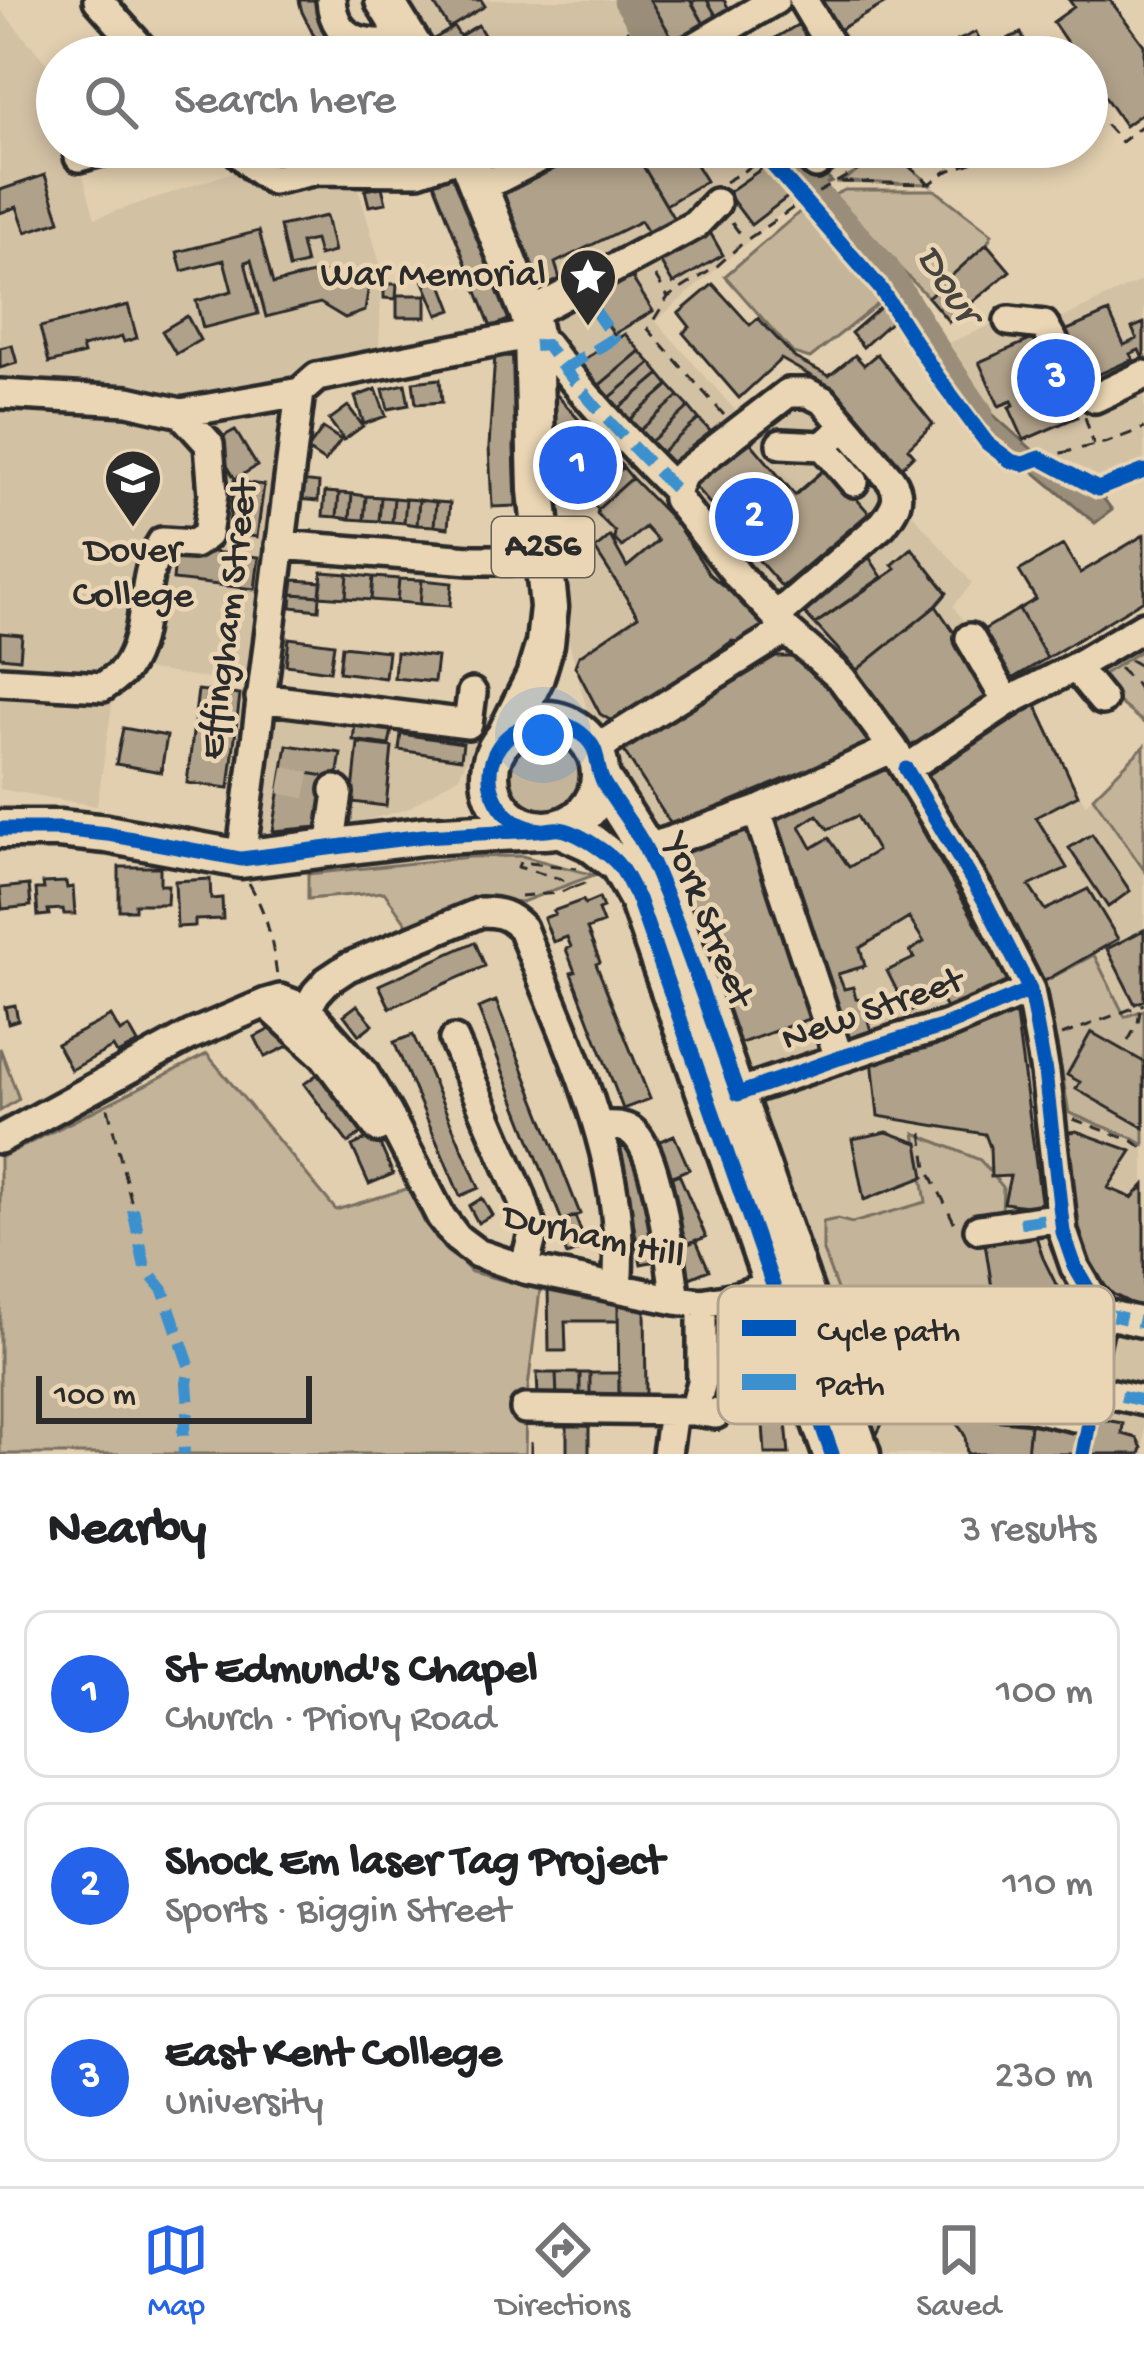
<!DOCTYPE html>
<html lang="en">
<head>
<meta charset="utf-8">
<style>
  body { margin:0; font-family:"Gochi Hand",sans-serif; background:#f2f2f2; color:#202124 }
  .scale { position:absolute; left:36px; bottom:30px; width:276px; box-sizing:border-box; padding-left:12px; border:6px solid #2b2b2b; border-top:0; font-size:33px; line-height:42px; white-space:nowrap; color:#2b2b2b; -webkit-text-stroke:9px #ead6b4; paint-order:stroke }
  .you { position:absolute; left:543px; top:735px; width:42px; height:42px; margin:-30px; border:9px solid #fff; border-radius:50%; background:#1a73e8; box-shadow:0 0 0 18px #1a73e833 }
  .badge { display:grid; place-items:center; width:78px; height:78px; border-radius:50%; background:#2563eb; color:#fff; font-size:39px; font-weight:700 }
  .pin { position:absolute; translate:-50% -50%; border:6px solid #fff; box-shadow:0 3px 12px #0006 }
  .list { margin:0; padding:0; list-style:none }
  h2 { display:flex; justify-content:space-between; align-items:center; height:156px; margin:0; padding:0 48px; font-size:51px }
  h2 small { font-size:39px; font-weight:400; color:#757577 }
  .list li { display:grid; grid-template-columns:78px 1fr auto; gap:36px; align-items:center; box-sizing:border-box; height:168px; margin:0 24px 24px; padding:0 24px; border:3px solid #e0e0e0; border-radius:24px }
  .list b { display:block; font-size:45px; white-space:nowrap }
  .list p { margin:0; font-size:39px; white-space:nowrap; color:#757577 }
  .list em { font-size:39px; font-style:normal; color:#757577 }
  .icon { flex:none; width:66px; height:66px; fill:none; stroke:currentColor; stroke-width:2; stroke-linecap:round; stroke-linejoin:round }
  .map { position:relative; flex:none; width:1144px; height:1454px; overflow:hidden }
  .search { position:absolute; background:#fff; box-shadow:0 6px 18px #0003; left:36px; right:36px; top:36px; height:132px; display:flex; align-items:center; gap:30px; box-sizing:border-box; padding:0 42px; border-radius:66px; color:#757577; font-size:45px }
  .sheet { height:732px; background:#fff }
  nav { display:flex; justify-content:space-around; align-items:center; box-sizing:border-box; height:168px; border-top:3px solid #e0e0e0; background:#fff; font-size:33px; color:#757577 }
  nav a { display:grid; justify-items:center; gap:6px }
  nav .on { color:#2563eb }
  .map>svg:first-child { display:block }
  .built { fill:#d3c1a4 }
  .green { fill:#c4b499; stroke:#787062; stroke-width:3 }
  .water { fill:#9a8e7a; stroke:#6e665a; stroke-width:3 }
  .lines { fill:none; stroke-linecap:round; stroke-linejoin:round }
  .river { stroke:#9a8e7a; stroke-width:33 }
  .building { fill:#b0a18a; stroke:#2b2b2b; stroke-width:3; fill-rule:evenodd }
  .minor-tunnel { stroke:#bdae95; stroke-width:27; stroke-dasharray:27 14; stroke-linecap:butt }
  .minor-casing { stroke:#2b2b2b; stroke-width:36 }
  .major-casing { stroke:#2b2b2b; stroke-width:45 }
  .path { stroke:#2b2b2b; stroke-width:3; stroke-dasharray:12 9; stroke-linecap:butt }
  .minor { stroke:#ead6b4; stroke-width:27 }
  .major { stroke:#ead6b4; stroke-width:36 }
  .quiet { stroke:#3b90cd; stroke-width:12; stroke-dasharray:24 12; stroke-linecap:butt }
  .cycleway-casing { stroke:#ead6b4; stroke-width:22 }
  .cycleway { stroke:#0057b8; stroke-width:15 }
  .labels { text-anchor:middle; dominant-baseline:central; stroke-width:9; stroke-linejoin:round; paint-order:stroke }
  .shield { fill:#ead6b4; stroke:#645e54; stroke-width:3 }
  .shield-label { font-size:36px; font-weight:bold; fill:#2b2b2b }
  .poi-label { font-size:39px; fill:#2b2b2b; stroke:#ead6b4; text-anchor:end }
  .street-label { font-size:39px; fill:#2b2b2b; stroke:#ead6b4 }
  .water-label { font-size:42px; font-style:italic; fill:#47443f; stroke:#ead6b4 }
  .key { fill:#ead6b4; stroke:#b1a38b; stroke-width:3 }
  .key-label { font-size:33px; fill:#2b2b2b }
</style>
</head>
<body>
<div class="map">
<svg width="1144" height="1454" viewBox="0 0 1144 1454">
  <rect width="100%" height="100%" fill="#e2cfaf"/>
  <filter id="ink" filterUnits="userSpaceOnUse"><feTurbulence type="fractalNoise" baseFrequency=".00833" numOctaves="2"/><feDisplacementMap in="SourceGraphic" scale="24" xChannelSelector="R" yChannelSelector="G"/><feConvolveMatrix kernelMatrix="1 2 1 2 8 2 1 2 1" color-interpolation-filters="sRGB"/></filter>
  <g filter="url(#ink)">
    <path class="built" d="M394 0H620L662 57H429Z
      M0 9 48 65 57 93V147H75L95 218 237 171 264 196 323 184 358 187 382 271 379 347 298 371 284 394 245 684 118 665 97 806 0 789Z
      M471 147H744L797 200 656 321 742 418 793 375 972 583 953 606 973 635 1144 535V600L1006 684 1086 804 1093 797 1144 873V1454H871L659 864 586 707 542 539 547 396Z
      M1144 279V464L1097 482 1051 455 1034 452 990 412 946 344 1011 317 1052 323Z
      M274 714 355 724 476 740 459 776 407 809 346 826 263 833Z"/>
    <path class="green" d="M891 151 930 184 840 182Z
      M845 190H935L992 234 987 244 928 297 830 197Z
      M803 209 883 300 810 358 793 353 725 276Z
      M1144 649V723L1092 681Z
      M504 778a41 41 0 1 1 82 0a41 41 0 1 1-82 0Z
      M1144 746V870L1093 797Z
      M522 856 594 875 522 902 474 898 412 931 384 892 308 899V874L470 857Z
      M1094 955 1125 1017 1144 1010V1145L1131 1137 1069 1113 1057 1044 1042 983Z
      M0 1048 19 1099 0 1111Z
      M207 1054 336 1210 409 1188 425 1224 471 1272 540 1290 526 1404 525 1454H0V1158Z
      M915 1133 980 1160 1003 1187 1001 1237 986 1244 993 1294 888 1301 838 1292 823 1251V1222L837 1219 852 1223 926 1202Z"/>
    <path class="water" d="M765 147H795L832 182 811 190Z
      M834 197 913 291 990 412 1035 452 1104 499 1112 510 1095 523 984 430 883 269 821 204Z"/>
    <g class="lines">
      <path class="river" d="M630 0 652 36 674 57
        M769 147 883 269 935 353 977 414"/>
    </g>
    <path class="building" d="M299 0H322L380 57H333L316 40 302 12Z
      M432 0H481L485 6 449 28Z
      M650 0H690L704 24 674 41Z
      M696 0H707L717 17 704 24 692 2Z
      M707 0H724L729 9 717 17Z
      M824 0H891L830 35 813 6Z
      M1069 0H1110L1144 45V112L1125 126 1087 71V57H1077L1053 22 1074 7Z
      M799 24 818 57H743Z
      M478 25 484 35 466 46 460 36Z
      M454 27 461 38 441 50 434 39Z
      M627 31 648 57H594Z
      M976 32 987 57H960L953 43Z
      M1021 33 1031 57H1018L1009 38Z
      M461 38 466 46 445 57 441 50Z
      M577 39 588 57H548Z
      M470 44 476 57H449L466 46Z
      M482 147H520L488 162Z
      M588 147H632L678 226 653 241 641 221 555 263 561 282 537 293 501 195Z
      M632 147H685L706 181 666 205Z
      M940 147H988L949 165Z
      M764 167 789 196 751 225 727 193Z
      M454 169 513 318 491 327 432 178Z
      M45 175 60 221 26 232 17 207 0 213V190Z
      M382 187 386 203 369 206 365 190Z
      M326 216 334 252 319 256 315 240 301 243 306 264 289 268 280 226Z
      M707 227 723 255 673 284 657 256Z
      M259 231 273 284 320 272 370 278 365 311 345 318 320 303 266 317 251 260 245 262 258 314 203 328 196 301 232 291 224 260 182 271 177 252Z
      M987 244 1010 271 949 322 928 297Z
      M437 271 452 310 438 315 422 277Z
      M629 273 653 311 614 334 588 296Z
      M384 284H397L396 299 384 298Z
      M713 284 750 325 758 318 795 358 829 376 855 355 864 365 877 354 933 424 908 448 914 455 900 469 895 463 892 465 825 384 781 359 739 398 683 333 690 327 679 313Z
      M397 295H426V317H397Z
      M128 305 137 338 124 342 122 337 82 347 84 354 49 363 40 327Z
      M883 305 895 318 863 347 851 333Z
      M1109 312 1124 345 1137 339 1132 328 1144 323V361L1139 350 1130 354 1133 359 1088 379 1062 381 1077 417 1024 440 1009 407 1014 405 1012 401 999 406 979 362 1042 335 1079 363 1065 331Z
      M187 316 200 340 176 354 162 331Z
      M625 334 640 351 596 388 576 364Z
      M12 345 17 363 0 368V348Z
      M640 351 651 363 607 400 596 388Z
      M495 355 519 357 514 447 516 506 492 507 489 447Z
      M651 363 660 374 616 411 607 400Z
      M660 374 669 385 626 423 616 411Z
      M440 379 442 402 416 404 413 382Z
      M405 384 409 405 388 409 383 389Z
      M669 385 679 396 636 434 626 423Z
      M376 389 386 416 364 424 355 397Z
      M556 394 603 447 592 458 567 455 564 443 541 437 539 398Z
      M679 396 689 407 646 446 636 434Z
      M348 406 363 426 344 440 329 420Z
      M689 407 699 419 656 457 646 446Z
      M699 419 711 432 667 471 656 457Z
      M323 428 341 440 325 462 307 450Z
      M235 430 257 466 235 479 213 442Z
      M745 436 795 495 828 466 869 513 782 587 691 482Z
      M607 450 614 458 593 477 596 459Z
      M567 455 592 458 589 476 564 472Z
      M614 458 623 467 588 500 577 489Z
      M623 467 632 478 598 509 588 500Z
      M632 478 676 523 710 575 760 616 765 626 760 635 740 642 732 641 618 725 600 714 575 666 579 656 638 616 595 549 610 536 627 567 658 541 645 527 622 547 614 539 615 532 597 514 598 509Z
      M234 481 264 485 257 537 228 533Z
      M300 481 319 483 318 501 298 499Z
      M325 492 339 493 337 517 323 516Z
      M339 493 352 494 350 519 337 517Z
      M352 494 366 496 364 520 350 519Z
      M366 496 381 497 379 521 364 520Z
      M381 497 394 498 392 522 379 521Z
      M394 498 406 499 404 523 392 522Z
      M406 499 419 500 417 525 404 523Z
      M419 500 436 502 434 526 417 525Z
      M436 502 450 503 448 528 434 526Z
      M577 521 588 551 552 562 544 531Z
      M1144 535V600L1047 658 1019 609 1036 599 1019 571 1063 545 1080 573Z
      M176 548 259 557 255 589 173 580Z
      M912 548 947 593 936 606 857 670 815 624 896 569 892 565Z
      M867 554 882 577 815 624 802 610Z
      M322 572 348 574 346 598 320 596Z
      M348 574 373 577 371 600 346 598Z
      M373 577 399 579 397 602 371 600Z
      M399 579 422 580 420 604 397 602Z
      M294 580 322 582 320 596 292 594Z
      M422 580 452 583 450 606 420 604Z
      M292 594 320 596 319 610 291 607Z
      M936 606 961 643 993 701 909 748 905 747 891 722 893 720 883 706 880 708 860 682 857 670Z
      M1019 609 1047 658 1005 683 973 636Z
      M0 633 22 635 20 659 0 657Z
      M289 638 334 644 330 671 286 665Z
      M342 646 388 651 385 678 339 672Z
      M396 652 437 657 434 682 394 678Z
      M776 657H792L834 692 869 744 672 826 622 748Z
      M198 690 240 695 229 788 187 783Z
      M1036 705 1078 795 1036 817 1067 868 1029 886 1045 910 1088 889 1118 939 1041 983 1013 925 925 777Z
      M355 724 392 729 389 745 353 740Z
      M123 728 167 736 161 772 116 764Z
      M401 734 463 743 461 759 399 750Z
      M358 743 392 747 386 806 352 802Z
      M287 745 341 753 337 778 283 769Z
      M882 760 1011 984 952 1019 933 985 919 995 923 1005 908 1013 887 971 914 958 910 951 924 942 909 918 860 948 865 966 838 974 844 989 853 987 856 999 862 1000 872 1034 849 1041 841 1037 761 817ZM817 815 828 829 857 816 877 851 849 867 829 838 812 848 800 826Z
      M283 769 337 778 329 826 273 831Z
      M746 821 817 1016 733 1046 668 852Z
      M1092 834 1130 891 1108 907 1069 848Z
      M119 867H160V885H168L167 904H135V910H119Z
      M210 879 211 899 222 898 223 919 195 920V926L177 927 175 881Z
      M66 882 67 888 73 887 75 914H64L63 909 48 910 49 915 38 916 36 889H44L43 883Z
      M29 885 31 906 2 909 0 888Z
      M599 898 603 908 598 910 603 923 587 929 600 962 596 964 650 1099 623 1109 571 973 575 972 566 949 571 947 567 937 553 942 544 918 555 914 553 911 583 900 585 904Z
      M1144 930V1000L1135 1004 1107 949Z
      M475 942 485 966 390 1008 379 985Z
      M496 1001 580 1214 562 1221 478 1008Z
      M1014 1001 1042 1208 1004 1203 1010 1176 991 1177 990 1147 985 1134 878 1116 872 1059Z
      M15 1005 18 1020 8 1023 5 1007Z
      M357 1005 373 1024 359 1035 344 1015Z
      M111 1016 120 1032 129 1027 138 1043 117 1054 113 1047 71 1070 57 1044Z
      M278 1025 288 1046 265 1057 255 1037Z
      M1091 1032 1144 1062V1128L1076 1089 1080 1082 1067 1075Z
      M413 1035 479 1188 460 1196 394 1042Z
      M327 1067 371 1126 348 1143 304 1084Z
      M1076 1131 1132 1151 1108 1188 1132 1198 1144 1185V1310L1113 1294 1093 1273 1080 1248 1063 1133Z
      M887 1132 918 1143 924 1177 864 1200 852 1139Z
      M376 1135 393 1174 369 1184 352 1146Z
      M674 1135 689 1169 670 1177 655 1143Z
      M634 1146 656 1261 641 1264 619 1148Z
      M679 1174 706 1237 688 1244 661 1181Z
      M482 1198 492 1215 478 1223 469 1206Z
      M575 1216 587 1247 567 1255 555 1224Z
      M1036 1236 1043 1258 1073 1319 1054 1402 1006 1390 1026 1328 1010 1295 993 1294 985 1243Z
      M696 1240 709 1270 690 1278 678 1248Z
      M548 1286 618 1300V1321H565L566 1351H549Z
      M618 1300 645 1306 646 1396H619Z
      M885 1336 894 1356 909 1373 928 1383 948 1386 947 1396 984 1404 982 1419 1030 1424 1027 1454H967L965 1436 961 1429 948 1414 931 1408 916 1406 892 1415 883 1422 874 1440 854 1397 862 1392 864 1380 848 1378 844 1341 855 1346 867 1348 878 1343Z
      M537 1373H556L557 1397H538Z
      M556 1373H580V1397H557Z
      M580 1373H590V1396L580 1397Z
      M590 1373H619V1396H590Z
      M567 1416H589V1454H567Z
      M1092 1418 1123 1423 1122 1434 1137 1438 1142 1448 1140 1454H1087Z
      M786 1422 789 1454H765L763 1424Z
      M1030 1424 1079 1431 1075 1454H1027Z"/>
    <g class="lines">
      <path class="minor-tunnel" d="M281 780 335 790"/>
      <defs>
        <path id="minor" d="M98 0 149 57
          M331 0C335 47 374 46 410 41
          M803 0 837 57
          M678 57 775 0
          M233 147 256 169 272 180 317 170 418 171 467 154
          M799 147 816 164 837 147
          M79 157 116 147
          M478 185 498 179 561 147
          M529 314 695 225 716 203
          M1009 321 1044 325 1081 389 1095 398 1144 375
          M534 346 546 345C585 398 629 444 676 490L677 499 739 577 776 616 786 630 842 679 893 748 984 900 1030 990 1045 1072 1063 1232 1075 1267 1102 1313 1087 1378 1086 1411 1075 1417 988 1398 978 1384 996 1313
          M300 392 317 377 533 334
          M0 394 128 401 181 413 300 392
          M845 426 823 446 854 482
          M781 444 823 446
          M676 490 683 474 788 393H808L824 401 891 480C903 497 894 510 883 524L776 616
          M280 545 470 560H544
          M970 638 1007 702
          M1075 667 1102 700
          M0 681 103 687C109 682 120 676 125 669 151 633 138 579 162 542L194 544 207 535 213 494 209 444 181 413
          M260 698 468 724 472 693
          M596 749 786 630
          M906 769 1007 702 1075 667 1144 626
          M757 811 839 1058
          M330 848 338 793 335 790
          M646 849 757 811 893 748
          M241 859 300 392
          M266 1003 324 1056 378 1128
          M307 1009 316 993 327 981 348 967 481 912C500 912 509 915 522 928 566 1042 629 1162 617 1288
          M454 1040 521 1196 533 1233 524 1269
          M717 1100 900 1038 945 1026 1030 990
          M599 1126C611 1126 626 1124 635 1134 660 1159 670 1263 676 1300
          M0 1139 191 1035 266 1003 280 999 307 1009 363 1072 387 1112 441 1217 457 1238 477 1253 524 1269 676 1300 702 1303 736 1297 772 1285
          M979 1229 1061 1217
          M1102 1313 1144 1323
          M1086 1388 1144 1401
          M525 1409 694 1411 716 1414
          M694 1411 702 1382V1303
          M667 1454 673 1411"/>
        <path id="major" d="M384 0 419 57
          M463 147 529 314 533 334 537 490 549 607 545 644 535 677 504 739
          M490 775a55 55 0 1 1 110 0a55 55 0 1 1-110 0Z
          M601 778 646 849 672 911 861 1454
          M0 829H59L107 834 241 859 423 836 539 830
          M561 829 590 842 619 865 638 899 832 1454"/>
      </defs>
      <use href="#minor" class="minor-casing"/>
      <use href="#major" class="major-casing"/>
      <path class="path" d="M1087 131 1104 123 1121 142 1144 124
        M725 182 767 157
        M841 182 930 184 945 172 1003 152 1050 147
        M732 223 744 239
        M655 276 668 297
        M724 415 648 329 668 297 716 267 745 241 803 201 891 151 930 184
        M1085 417 1094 445
        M1040 458 1108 442 1144 428
        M563 480 574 476 590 477 593 459 604 448
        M1130 660 1144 668
        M1119 668 1135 683 1144 697
        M249 883C268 916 272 940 277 976
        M574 887 593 880
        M520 896 559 893 572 887 561 879 518 867 520 862 577 868
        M1062 1035 1144 1004
        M1128 1041 1138 1023 1141 1005
        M108 1108 133 1209
        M1073 1119 1133 1141 1144 1149
        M922 1133 927 1167 956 1226
        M736 1415 787 1416
        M531 1454V1435"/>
      <use href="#minor" class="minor"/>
      <use href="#major" class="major"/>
      <path class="quiet" d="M534 346 546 345C585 398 629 444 676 490
        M564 369 614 338 579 288
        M133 1209 145 1268 163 1290 190 1368 187 1383 189 1409 183 1432 184 1454
        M1020 1223 1061 1217
        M996 1313 978 1384 988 1398 1075 1417 1086 1411V1401
        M1102 1313 1144 1323
        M1086 1388 1144 1401"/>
      <defs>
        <path id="cycleway" d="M757 147 880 288 937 376 987 443 1011 461 1023 464 1040 458 1098 489 1144 471
          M906 769 984 900 1030 990 1045 1072 1063 1232 1075 1267 1102 1313 1087 1378 1088 1428 1083 1454
          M0 829H59L107 834 241 859 423 836 536 830
          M832 1454 638 899C632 889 627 876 620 867 611 854 575 830 559 829 553 828 547 831 541 830 522 828 506 818 497 801 467 747 539 695 584 736 602 752 594 766 604 784 618 808 637 829 648 854 683 932 709 1014 738 1094L839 1058 945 1026 1030 990"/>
      </defs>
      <use href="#cycleway" class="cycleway-casing"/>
      <use href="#cycleway" class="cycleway"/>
    </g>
  </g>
  <defs>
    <symbol id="sight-pin" viewBox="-11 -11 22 30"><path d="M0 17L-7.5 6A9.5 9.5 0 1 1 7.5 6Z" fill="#2b2b2b" stroke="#ead6b4"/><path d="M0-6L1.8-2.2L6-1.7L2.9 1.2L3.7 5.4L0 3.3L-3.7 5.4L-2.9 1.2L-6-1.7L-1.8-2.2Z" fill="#fff"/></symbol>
    <symbol id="school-pin" viewBox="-11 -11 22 30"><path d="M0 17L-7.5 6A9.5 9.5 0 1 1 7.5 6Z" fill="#2b2b2b" stroke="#ead6b4"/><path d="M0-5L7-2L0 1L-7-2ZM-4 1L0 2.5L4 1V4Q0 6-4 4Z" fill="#fff"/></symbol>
  </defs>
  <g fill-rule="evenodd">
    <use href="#sight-pin" x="555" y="244" width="66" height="90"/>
    <use href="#school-pin" x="100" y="445" width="66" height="90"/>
  </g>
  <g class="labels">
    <rect class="shield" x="492" y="517" width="102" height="60" rx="9"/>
    <g class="shield-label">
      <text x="543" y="547">A256</text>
    </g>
    <g class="poi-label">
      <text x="546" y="277">War Memorial</text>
      <text x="133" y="553" text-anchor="middle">Dover<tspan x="133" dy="45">College</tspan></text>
    </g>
    <g class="street-label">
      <text transform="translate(231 620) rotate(-83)">Effingham Street</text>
      <text transform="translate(706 921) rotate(68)">York Street</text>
      <text transform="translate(873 1012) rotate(-19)">New Street</text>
      <text transform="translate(593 1239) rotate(13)">Durham Hill</text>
    </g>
    <g class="water-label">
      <text transform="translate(946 286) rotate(56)">Dour</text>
    </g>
  </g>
  <rect x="718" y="1286" width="396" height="138" rx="18" class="key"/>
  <rect x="742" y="1320" width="54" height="16" fill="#0057b8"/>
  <rect x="742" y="1374" width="54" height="16" fill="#3b90cd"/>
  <g class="key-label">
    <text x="817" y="1340">Cycle path</text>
    <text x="817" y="1394">Path</text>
  </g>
</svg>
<div class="scale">100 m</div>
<div class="you"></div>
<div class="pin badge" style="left:578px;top:465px">1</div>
<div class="pin badge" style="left:754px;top:517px">2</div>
<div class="pin badge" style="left:1056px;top:378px">3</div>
<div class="search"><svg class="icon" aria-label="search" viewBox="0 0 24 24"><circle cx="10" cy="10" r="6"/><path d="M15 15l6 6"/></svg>Search here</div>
</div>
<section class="sheet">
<h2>Nearby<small>3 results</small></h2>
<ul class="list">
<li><span class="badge">1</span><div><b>St Edmund's Chapel</b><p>Church · Priory Road</p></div><em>100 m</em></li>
<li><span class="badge">2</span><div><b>Shock Em laser Tag Project</b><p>Sports · Biggin Street</p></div><em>110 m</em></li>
<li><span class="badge">3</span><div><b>East Kent College</b><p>University</p></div><em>230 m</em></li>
</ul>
</section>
<nav>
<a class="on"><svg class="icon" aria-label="map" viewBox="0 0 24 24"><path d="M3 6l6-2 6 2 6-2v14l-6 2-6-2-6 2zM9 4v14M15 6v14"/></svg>Map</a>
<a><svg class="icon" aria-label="directions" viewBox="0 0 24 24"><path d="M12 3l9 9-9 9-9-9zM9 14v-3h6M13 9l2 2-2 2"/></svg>Directions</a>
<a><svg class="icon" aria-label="saved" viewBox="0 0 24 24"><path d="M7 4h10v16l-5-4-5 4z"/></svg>Saved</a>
</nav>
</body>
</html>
